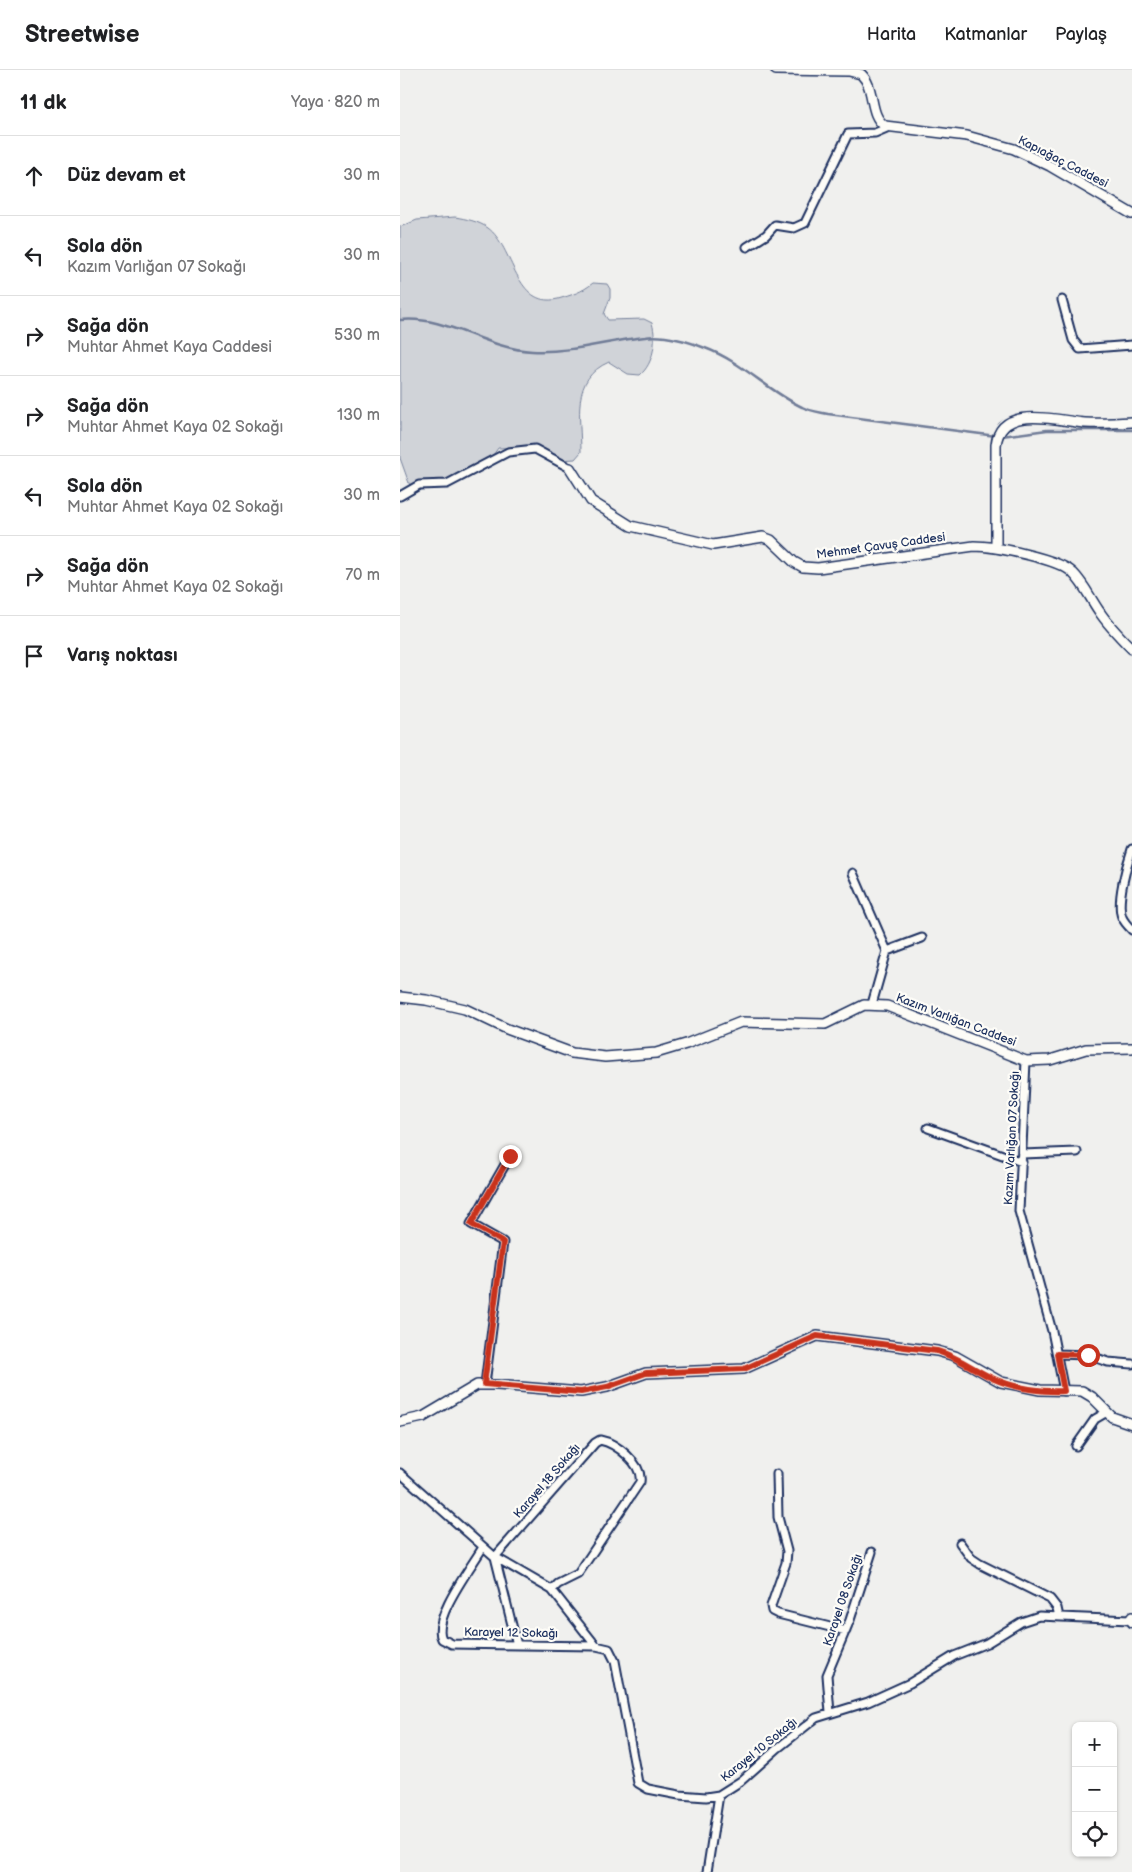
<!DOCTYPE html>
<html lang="tr">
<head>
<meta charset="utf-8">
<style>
  body { margin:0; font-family:"Balsamiq Sans",sans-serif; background:#f2f2f2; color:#202124 }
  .controls { position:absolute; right:15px; bottom:15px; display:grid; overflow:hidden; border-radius:8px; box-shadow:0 1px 4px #0004 }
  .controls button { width:45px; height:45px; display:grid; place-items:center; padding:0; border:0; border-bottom:1px solid #e0e0e0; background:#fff; color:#202124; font:25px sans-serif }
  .stop { position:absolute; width:15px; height:15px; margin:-11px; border:4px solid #c8321e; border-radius:50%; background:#fff }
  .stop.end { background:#c8321e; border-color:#fff; box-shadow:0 1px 5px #0008 }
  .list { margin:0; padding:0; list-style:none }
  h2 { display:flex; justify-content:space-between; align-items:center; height:65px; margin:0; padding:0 20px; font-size:21px }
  h2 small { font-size:16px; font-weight:400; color:#757577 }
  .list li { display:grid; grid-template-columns:32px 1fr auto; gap:15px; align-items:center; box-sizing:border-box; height:80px; padding:0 20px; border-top:1px solid #e0e0e0 }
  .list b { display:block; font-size:19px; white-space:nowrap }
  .list p { margin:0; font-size:16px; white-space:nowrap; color:#757577 }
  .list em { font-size:16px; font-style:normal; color:#757577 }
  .icon { flex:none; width:28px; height:28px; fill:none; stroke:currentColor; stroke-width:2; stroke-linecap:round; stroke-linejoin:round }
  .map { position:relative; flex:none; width:732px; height:1802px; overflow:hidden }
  header { display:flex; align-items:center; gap:30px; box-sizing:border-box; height:70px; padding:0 25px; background:#fff; border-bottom:1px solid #e0e0e0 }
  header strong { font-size:24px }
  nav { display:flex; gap:28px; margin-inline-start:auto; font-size:18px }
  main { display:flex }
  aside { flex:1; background:#fff }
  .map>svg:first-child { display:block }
  .green { fill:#d0d3d8; stroke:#76819b }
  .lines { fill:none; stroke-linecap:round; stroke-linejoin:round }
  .stream { stroke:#6f7b97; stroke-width:2.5 }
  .minor-casing { stroke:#1b2f5e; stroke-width:11 }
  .tertiary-casing { stroke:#1b2f5e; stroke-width:12 }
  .minor { stroke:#fdfcf7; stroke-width:7 }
  .tertiary { stroke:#fdfcf7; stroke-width:9 }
  .route { stroke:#c8321e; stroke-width:6 }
  .labels { text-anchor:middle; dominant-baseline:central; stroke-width:4.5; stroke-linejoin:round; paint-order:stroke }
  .street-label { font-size:12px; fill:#1b2f5e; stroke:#fdfcf7 }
</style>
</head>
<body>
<header>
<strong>Streetwise</strong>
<nav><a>Harita</a><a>Katmanlar</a><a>Paylaş</a></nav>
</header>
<main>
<aside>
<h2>11 dk<small>Yaya · 820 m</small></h2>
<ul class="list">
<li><svg class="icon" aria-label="ahead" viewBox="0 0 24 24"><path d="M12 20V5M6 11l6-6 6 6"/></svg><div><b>Düz devam et</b></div><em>30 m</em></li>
<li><svg class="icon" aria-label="left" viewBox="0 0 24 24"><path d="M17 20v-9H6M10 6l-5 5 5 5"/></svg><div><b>Sola dön</b><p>Kazım Varlığan 07 Sokağı</p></div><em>30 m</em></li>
<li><svg class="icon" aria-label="right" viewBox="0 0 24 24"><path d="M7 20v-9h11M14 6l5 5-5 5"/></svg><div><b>Sağa dön</b><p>Muhtar Ahmet Kaya Caddesi</p></div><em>530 m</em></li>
<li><svg class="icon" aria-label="right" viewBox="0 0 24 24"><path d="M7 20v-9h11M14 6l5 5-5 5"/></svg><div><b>Sağa dön</b><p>Muhtar Ahmet Kaya 02 Sokağı</p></div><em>130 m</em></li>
<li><svg class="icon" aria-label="left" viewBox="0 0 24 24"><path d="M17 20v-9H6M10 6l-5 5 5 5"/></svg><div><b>Sola dön</b><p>Muhtar Ahmet Kaya 02 Sokağı</p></div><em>30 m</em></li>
<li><svg class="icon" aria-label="right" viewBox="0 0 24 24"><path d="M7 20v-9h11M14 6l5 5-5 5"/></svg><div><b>Sağa dön</b><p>Muhtar Ahmet Kaya 02 Sokağı</p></div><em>70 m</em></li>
<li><svg class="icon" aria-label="arrive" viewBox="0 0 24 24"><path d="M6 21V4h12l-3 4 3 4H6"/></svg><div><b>Varış noktası</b></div></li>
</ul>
</aside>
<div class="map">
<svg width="732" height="1802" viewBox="0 0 732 1802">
  <rect width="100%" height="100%" fill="#f0f0ee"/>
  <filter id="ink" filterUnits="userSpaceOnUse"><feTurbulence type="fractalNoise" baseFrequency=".02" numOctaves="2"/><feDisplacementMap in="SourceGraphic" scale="10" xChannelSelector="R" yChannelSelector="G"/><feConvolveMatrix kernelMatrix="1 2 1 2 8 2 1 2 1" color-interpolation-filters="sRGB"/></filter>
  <g filter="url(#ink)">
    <path class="green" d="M55 147C66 149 78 151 88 158 114 177 115 239 158 229 172 225 182 222 193 213L207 214 210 219V228L204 244 208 250 244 249 252 253C257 270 254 293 240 305L228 304 209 292C170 309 181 347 181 382L175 389 160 390 126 377 98 378 85 397 51 417 10 416 0 388V157L17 150Z"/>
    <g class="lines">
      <path class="stream" d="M0 250C47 245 86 279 132 281 171 283 207 271 245 267 264 264 287 271 305 278 341 291 368 321 402 337 410 341 419 342 428 344L596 366
        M602 366 647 360H732"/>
      <defs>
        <path id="minor" d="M347 177 366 165 375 155 394 158 405 153 448 64 475 63 489 57
          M662 230 673 270 680 279 732 275
          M0 426 19 415 47 414 108 382 135 379 170 398
          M732 779C727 794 716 832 722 847 724 852 728 856 732 860
          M453 803 487 881 472 934
          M487 881 522 868
          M626 991 619 1141 652 1261 664 1321
          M528 1058 622 1092
          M622 1084 677 1082
          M657 1284 688 1285 708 1292 732 1294
          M85 1314 103 1172 71 1154 110 1086
          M676 1376 695 1349 707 1342
          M0 1403 95 1487 152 1520 196 1576
          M377 1404 378 1447 387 1481 386 1493 371 1536 372 1541 378 1544 446 1561
          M560 1473 571 1488 580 1494 650 1529 657 1538 659 1547
          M83 1477C72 1496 31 1549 42 1569L52 1574 196 1576 209 1579 215 1591 238 1713 248 1719 279 1725 306 1727 319 1725 341 1711 378 1678 416 1648 468 1632 510 1613 554 1586 587 1573 621 1552 639 1546 730 1550 732 1553
          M95 1487 195 1373 200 1370C216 1373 243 1394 240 1412L178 1504 158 1514 152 1520
          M95 1487 117 1575
          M430 1643 427 1605 450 1550 472 1482
          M307 1802 319 1725"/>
        <path id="tertiary" d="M376 0 449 1 461 4C476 18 468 45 485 56L567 66 614 79 650 96 732 144
          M170 398 191 431 231 456 313 475 363 467 371 470 394 492 403 497 418 498 574 476C593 476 660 489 673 503 684 514 690 528 699 541 708 555 720 567 732 579
          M596 478V375C600 333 658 351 685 353 701 354 717 353 732 352
          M0 927 26 930 65 939 107 959 172 983 205 987 256 983 286 974 341 952 425 954 464 935 487 936 626 991 650 990 686 979 732 978
          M0 1352 23 1347 77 1315H97L181 1322 207 1317 246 1303 344 1299 417 1266 537 1281 555 1286 601 1312 640 1320 682 1321 692 1327 712 1347 732 1354
          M730 1550 732 1547"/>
      </defs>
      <use href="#minor" class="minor-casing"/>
      <use href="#tertiary" class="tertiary-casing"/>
      <use href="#minor" class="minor"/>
      <use href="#tertiary" class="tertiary"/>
    </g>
  </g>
  <g class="lines" filter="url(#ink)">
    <path class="route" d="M110 1086 71 1154 103 1172 84 1314 181 1322 207 1317 246 1303 344 1299 417 1266 537 1281C558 1287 573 1299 592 1308 614 1318 640 1322 664 1321L657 1284 688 1285"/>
  </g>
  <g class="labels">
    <g class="street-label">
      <text transform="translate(663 92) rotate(27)">Kapıağaç Caddesi</text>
      <text transform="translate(481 476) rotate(-8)">Mehmet Çavuş Caddesi</text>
      <text transform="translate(556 950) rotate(21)">Kazım Varlığan Caddesi</text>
      <text transform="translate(612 1068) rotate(-87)">Kazım Varlığan 07 Sokağı</text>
      <text transform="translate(147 1411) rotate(-49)">Karayel 18 Sokağı</text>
      <text transform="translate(443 1530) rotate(-71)">Karayel 08 Sokağı</text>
      <text transform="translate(111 1563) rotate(1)">Karayel 12 Sokağı</text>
      <text transform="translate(359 1680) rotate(-39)">Karayel 10 Sokağı</text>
    </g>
  </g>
</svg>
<div class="controls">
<button>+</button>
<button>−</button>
<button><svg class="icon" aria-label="locate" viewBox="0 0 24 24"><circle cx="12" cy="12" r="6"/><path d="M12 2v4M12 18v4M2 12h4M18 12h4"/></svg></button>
</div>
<div class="stop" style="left:688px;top:1285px"></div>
<div class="stop end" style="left:110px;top:1086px"></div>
</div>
</main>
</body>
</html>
